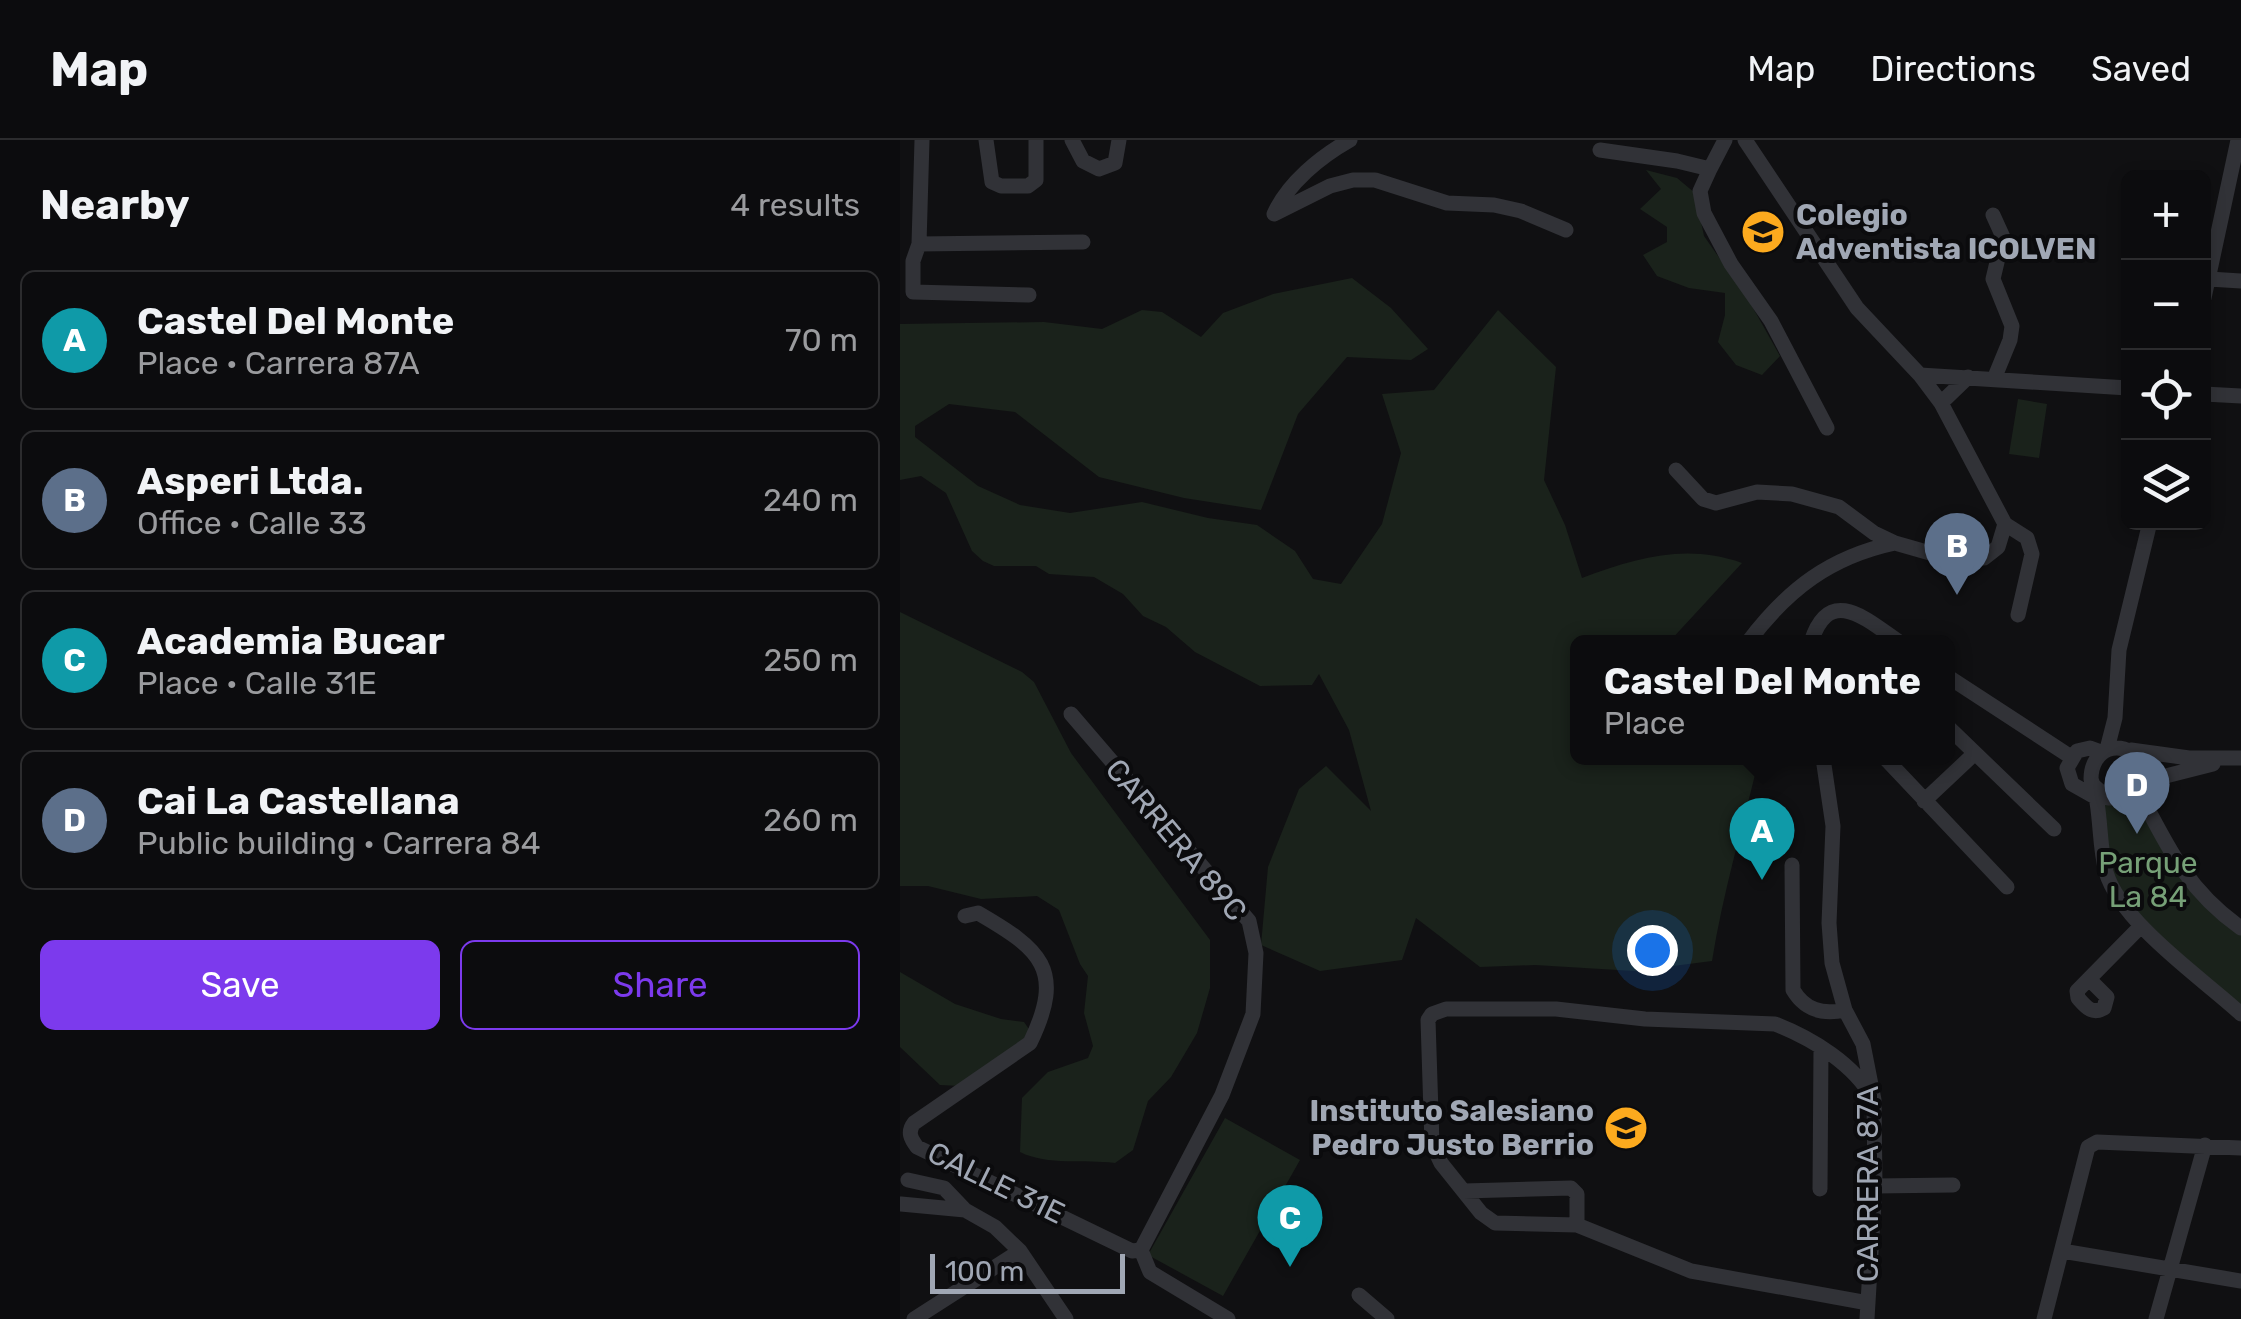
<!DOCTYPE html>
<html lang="en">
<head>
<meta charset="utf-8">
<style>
  body { margin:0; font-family:Rubik,sans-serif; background:#151517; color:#f1f3f6 }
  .controls { position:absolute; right:30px; top:30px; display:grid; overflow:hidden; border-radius:15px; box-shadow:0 5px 15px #0003 }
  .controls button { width:90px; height:90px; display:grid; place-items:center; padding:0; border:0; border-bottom:2px solid #2c2c2e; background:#0c0c0e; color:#f1f3f6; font:50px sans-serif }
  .scale { position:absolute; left:30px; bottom:25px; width:195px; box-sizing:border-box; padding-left:10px; border:5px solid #a0a7b4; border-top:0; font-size:28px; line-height:35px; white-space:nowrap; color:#a0a7b4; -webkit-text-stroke:8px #0b0b0d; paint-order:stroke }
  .you { position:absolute; left:752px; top:810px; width:35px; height:35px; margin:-25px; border:8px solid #fff; border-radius:50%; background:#1a73e8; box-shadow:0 0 0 15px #1a73e833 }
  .badge { display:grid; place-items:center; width:65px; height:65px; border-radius:50%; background:#7c3aed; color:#fff; font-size:32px; font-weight:700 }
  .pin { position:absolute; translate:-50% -82px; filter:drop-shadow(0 2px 5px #0008) }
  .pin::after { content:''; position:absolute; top:52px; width:35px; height:30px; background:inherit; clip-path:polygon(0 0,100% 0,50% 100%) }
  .popup { position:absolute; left:670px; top:495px; width:385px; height:130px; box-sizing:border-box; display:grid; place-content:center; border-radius:15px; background:#0c0c0e; filter:drop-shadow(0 2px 8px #0005); font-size:32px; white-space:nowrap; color:#9a9b9e }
  .popup b { font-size:38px; color:#f1f3f6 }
  .popup::after { content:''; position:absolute; left:50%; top:100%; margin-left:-20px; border:20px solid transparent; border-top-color:#0c0c0e }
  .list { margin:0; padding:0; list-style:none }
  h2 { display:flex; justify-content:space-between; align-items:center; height:130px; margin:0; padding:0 40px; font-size:42px }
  h2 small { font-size:32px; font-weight:400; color:#9a9b9e }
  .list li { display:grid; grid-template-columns:65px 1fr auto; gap:30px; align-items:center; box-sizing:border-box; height:140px; margin:0 20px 20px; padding:0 20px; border:2px solid #2c2c2e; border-radius:15px }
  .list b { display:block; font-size:38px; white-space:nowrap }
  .list p { margin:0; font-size:32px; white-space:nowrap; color:#9a9b9e }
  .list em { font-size:32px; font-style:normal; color:#9a9b9e }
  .actions { display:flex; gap:20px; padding:30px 40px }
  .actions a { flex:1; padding:22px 0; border:2px solid #7c3aed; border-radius:15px; text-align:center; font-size:35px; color:#7c3aed }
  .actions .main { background:#7c3aed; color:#fff }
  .icon { flex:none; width:55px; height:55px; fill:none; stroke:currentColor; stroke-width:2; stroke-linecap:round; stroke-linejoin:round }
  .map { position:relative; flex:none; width:1341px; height:1179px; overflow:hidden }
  header { display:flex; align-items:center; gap:60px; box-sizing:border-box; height:140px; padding:0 50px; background:#0c0c0e; border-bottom:2px solid #2c2c2e }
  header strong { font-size:48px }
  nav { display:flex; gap:55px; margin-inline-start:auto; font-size:35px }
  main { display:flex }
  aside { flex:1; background:#0c0c0e }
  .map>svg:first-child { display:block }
  .green { fill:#1a221b }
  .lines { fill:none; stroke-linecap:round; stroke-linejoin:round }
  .minor { stroke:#313237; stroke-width:15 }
  .labels { text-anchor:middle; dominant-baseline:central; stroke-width:8; stroke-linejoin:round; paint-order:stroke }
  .poi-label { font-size:30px; font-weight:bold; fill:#a0a7b4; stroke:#0b0b0d; text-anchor:start }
  .street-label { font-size:30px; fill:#a0a7b4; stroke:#0b0b0d }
  .park-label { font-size:30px; fill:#76a077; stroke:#0b0b0d }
</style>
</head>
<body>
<header>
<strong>Map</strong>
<nav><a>Map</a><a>Directions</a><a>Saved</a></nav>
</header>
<main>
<aside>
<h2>Nearby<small>4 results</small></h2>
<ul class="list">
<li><span class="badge" style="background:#0f9aa8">A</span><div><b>Castel Del Monte</b><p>Place · Carrera 87A</p></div><em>70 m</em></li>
<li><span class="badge" style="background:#5c6f8a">B</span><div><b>Asperi Ltda.</b><p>Office · Calle 33</p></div><em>240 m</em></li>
<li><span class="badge" style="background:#0f9aa8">C</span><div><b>Academia Bucar</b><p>Place · Calle 31E</p></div><em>250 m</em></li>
<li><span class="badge" style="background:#5c6f8a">D</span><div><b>Cai La Castellana</b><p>Public building · Carrera 84</p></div><em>260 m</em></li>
</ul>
<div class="actions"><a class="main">Save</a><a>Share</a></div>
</aside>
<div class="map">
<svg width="1341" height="1179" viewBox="0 0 1341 1179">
  <rect width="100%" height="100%" fill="#101012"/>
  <path class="green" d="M746 30 777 38 795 53 804 96 848 159 880 216 862 235 836 225 818 202 825 175V153L789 148 757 136 743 115 767 102V87L740 69 761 49Z
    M452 138 491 168 528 209 511 220 447 217 398 274 361 370 284 358 199 337 115 272 49 264 15 286V297L78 346 120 365 170 373 242 362 308 378 357 385 395 411 413 439 441 444 482 384 501 313 482 254 534 250 598 170 656 227 644 340 665 385 682 438C736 418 786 403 842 423L769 502H677V618H738L742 622 755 618H859C843 686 823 752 812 821L734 831 635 825 580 827 516 778 502 820 420 831 361 805 368 727 399 649 426 626 471 671 449 590 419 534 412 545 360 546 295 512 266 487 243 476 223 454 194 437 149 434 136 426H94L83 421 72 411 46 353 21 336 0 340V184L144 182 202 189 242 170 262 172 301 197 323 173 373 154Z
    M1118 259 1147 264 1139 318 1109 314Z
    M0 472 122 532 134 542 171 613 310 800V848L297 893 271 937 248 961 233 1010 215 1023C184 1019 148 1026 120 1012L122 958 148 932 188 918 193 906 184 873 188 836 180 824 159 770 137 756 81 759 28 746H0Z
    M1238 650 1277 724 1341 786V874L1241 786 1203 714 1202 655Z
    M0 832 55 864 101 879 124 882 131 892 127 900 60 946 40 945 0 907Z
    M325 978 400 1020 323 1156 248 1115Z"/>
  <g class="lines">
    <path class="minor" d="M22 0 19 104 13 121V152L129 155
      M86 0 92 42 101 46H128L136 40V0
      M172 0 183 21 199 29 215 23 219 0
      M700 10 777 21 810 29 825 0
      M810 29 800 51 804 73 831 124 871 181 927 288
      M374 74 430 46 453 40H475L547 63 594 65 621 71 666 90
      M374 74C388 43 420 17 450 0
      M1093 75 1103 97 1093 139 1112 186 1110 200 1094 239
      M19 104 183 102
      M1309 139 1341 141
      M1304 158 1338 0
      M1020 235 1228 248
      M1304 254 1341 256
      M1041 263 1068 237
      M776 330 803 359 816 363 857 352 892 354 939 367 974 393 995 403 1051 419 1084 418 1098 407 1105 384 1041 263 1020 235 957 168 845 0
      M1105 384 1127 398 1132 414 1118 475
      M848 502C888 449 930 417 995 403
      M911 502C929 445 965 478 999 502
      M1047 536 1171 617
      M171 574 349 781 356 813 353 874 322 955 241 1110
      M1047 586 1154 689
      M1207 609 1215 578 1219 510 1250 382
      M1231 610 1289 618H1341
      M923 618 933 686 929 783 932 823 945 870 963 904 974 960 975 1046 967 1179
      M985 618 1107 747
      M1242 642 1313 624
      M1194 646 1208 658H1227L1242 642 1240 620C1220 597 1191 609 1191 639 1202 668 1198 702 1206 732 1221 783 1302 838 1341 874
      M1238 650C1267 706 1287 750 1341 788
      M1195 657 1172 644 1167 628 1177 611 1190 608 1201 612
      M1024 661 1075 613
      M892 725 893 850C905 870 922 875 945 870
      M65 776 78 773C140 809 166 829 130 903L14 983C7 992 11 999 17 1007L232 1111 241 1110
      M1190 840 1207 857 1204 868C1192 875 1186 867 1178 858L1177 851 1241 786
      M8 1040 44 1048 65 1070 95 1087 120 1111 166 1179
      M975 1046 1053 1045
      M920 1049 921 909
      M564 1051 671 1048 677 1054V1085
      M1 1064 65 1070
      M241 1110 250 1132 328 1179
      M1162 1111 1341 1141
      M459 1155 487 1179
      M968 1163 791 1131 677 1085 595 1083 581 1073 541 1023 532 1004 528 880 532 874 546 869H656L745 879 875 884C913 899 954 924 974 960
      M14 1179 120 1111
      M1144 1179 1188 1007 1197 1002 1341 1008
      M1256 1179 1305 1005"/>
  </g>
  <defs>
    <symbol id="university-disc" viewBox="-11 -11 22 22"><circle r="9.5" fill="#fcaa1e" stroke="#0b0b0d"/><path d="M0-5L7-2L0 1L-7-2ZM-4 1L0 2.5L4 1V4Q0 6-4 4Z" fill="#111"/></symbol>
    <symbol id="school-disc" viewBox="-11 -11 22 22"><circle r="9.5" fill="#fcaa1e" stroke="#0b0b0d"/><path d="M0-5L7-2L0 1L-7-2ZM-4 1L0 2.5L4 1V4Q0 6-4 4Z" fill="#111"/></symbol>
  </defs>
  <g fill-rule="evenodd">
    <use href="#university-disc" x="838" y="67" width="50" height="50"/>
    <use href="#school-disc" x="701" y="963" width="50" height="50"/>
  </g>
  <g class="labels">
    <g class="poi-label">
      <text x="896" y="75">Colegio<tspan x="896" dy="34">Adventista ICOLVEN</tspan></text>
      <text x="694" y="971" text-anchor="end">Instituto Salesiano<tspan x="694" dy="34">Pedro Justo Berrio</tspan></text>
    </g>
    <g class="street-label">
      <text transform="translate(276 700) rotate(50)">CARRERA 89C</text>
      <text transform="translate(96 1043) rotate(26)">CALLE 31E</text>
      <text transform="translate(968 1044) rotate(-90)">CARRERA 87A</text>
    </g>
    <g class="park-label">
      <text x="1248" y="723">Parque<tspan x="1248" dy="34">La 84</tspan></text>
    </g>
  </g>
</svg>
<div class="controls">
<button>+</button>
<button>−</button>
<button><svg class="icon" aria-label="locate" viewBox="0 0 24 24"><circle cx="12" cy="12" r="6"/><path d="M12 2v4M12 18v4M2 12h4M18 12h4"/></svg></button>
<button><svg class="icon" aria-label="layers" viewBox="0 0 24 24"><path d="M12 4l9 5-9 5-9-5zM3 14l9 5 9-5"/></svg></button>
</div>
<div class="scale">100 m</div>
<div class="you"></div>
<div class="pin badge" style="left:862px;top:740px;background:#0f9aa8">A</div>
<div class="popup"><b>Castel Del Monte</b>Place</div>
<div class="pin badge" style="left:1057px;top:455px;background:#5c6f8a">B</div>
<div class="pin badge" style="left:390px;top:1127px;background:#0f9aa8">C</div>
<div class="pin badge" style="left:1237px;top:694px;background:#5c6f8a">D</div>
</div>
</main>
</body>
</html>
